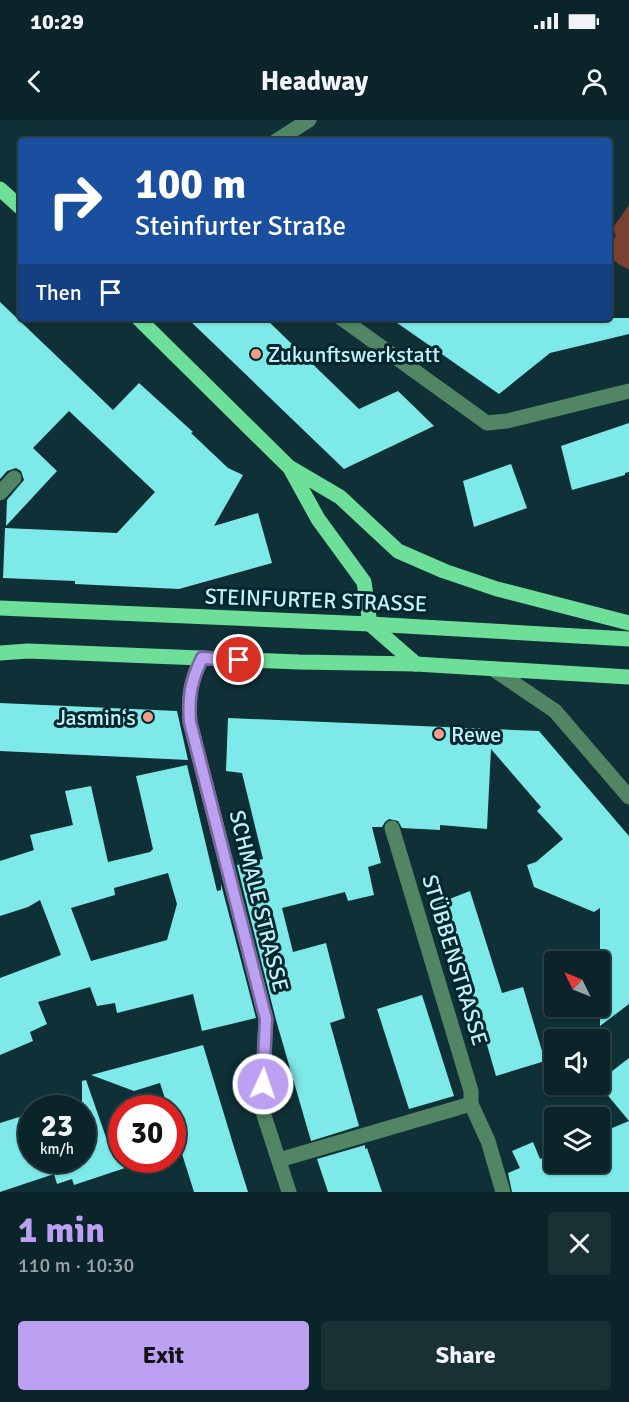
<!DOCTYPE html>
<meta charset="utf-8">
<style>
body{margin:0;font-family:Signika,sans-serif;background:#193035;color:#f1f3f6;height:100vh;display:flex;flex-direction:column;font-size:22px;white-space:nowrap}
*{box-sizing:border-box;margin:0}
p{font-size:20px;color:#9aa4a8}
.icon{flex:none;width:33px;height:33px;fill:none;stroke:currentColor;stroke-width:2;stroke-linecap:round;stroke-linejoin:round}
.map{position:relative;height:1072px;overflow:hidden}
.drawer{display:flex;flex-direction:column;background:#0b2429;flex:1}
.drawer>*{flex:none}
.top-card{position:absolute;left:18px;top:18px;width:594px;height:183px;border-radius:6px;box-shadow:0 2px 4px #0004,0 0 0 2px #2b4146;background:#1a4fa0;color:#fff;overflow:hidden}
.needle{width:39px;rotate:313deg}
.fabs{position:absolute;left:544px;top:831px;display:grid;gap:12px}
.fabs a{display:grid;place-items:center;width:66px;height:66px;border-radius:6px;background:#0b2429;box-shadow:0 2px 4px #0004,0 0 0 2px #2b4146;font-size:30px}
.speed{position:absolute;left:18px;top:975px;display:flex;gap:12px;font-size:30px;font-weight:700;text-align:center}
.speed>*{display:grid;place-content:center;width:78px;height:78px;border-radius:50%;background:#0b2429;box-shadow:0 2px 4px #0004,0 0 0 2px #2b4146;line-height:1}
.speed small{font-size:15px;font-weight:400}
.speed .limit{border:9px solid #d22;background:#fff;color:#111}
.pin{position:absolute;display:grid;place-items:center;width:51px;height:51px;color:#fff;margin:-26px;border:3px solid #fff;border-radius:50%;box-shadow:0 2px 6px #0007}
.me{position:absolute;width:66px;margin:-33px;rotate:3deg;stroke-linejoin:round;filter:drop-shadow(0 0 4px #0008)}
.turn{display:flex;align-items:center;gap:21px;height:126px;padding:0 18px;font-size:27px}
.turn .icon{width:78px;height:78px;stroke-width:2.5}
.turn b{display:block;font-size:42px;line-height:51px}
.then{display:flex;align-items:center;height:57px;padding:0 18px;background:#0003;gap:12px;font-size:22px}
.round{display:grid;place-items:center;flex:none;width:63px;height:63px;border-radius:6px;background:#193035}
.head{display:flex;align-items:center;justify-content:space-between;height:102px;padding:0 18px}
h1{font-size:36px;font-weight:700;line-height:45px;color:#bca0f2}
.action{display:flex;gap:12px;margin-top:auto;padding:12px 18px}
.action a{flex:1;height:69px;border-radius:6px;background:#bca0f2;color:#111;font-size:24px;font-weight:700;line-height:69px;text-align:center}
.action a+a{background:#193035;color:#f1f3f6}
.status{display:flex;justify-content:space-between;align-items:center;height:42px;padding:0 30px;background:#0b2429;direction:ltr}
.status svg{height:16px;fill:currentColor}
header{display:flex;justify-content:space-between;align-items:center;height:78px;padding:0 18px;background:#0b2429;font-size:27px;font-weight:700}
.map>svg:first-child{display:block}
.green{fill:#7a4032}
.building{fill:#7de9e8;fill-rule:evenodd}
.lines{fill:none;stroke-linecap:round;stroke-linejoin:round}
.minor{stroke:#518563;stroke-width:15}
.major{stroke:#6edf99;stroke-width:15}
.route-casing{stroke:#7a689d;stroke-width:15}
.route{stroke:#bca0f2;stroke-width:10}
.poi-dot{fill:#f49e89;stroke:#04262d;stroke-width:2}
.labels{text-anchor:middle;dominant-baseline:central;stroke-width:6;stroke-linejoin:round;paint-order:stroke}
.poi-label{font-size:22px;fill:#c1f0fb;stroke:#04262d;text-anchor:start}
.street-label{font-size:22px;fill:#c1f0fb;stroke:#04262d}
</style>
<div class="status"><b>10:29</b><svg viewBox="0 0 49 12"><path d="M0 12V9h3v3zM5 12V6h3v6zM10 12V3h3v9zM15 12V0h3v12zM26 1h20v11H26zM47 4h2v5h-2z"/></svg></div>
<header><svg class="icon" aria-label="back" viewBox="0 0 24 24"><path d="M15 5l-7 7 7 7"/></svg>Headway<svg class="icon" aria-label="person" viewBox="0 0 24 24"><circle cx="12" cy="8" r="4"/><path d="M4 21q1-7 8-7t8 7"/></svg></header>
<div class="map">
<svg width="629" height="1072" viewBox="0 0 629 1072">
<rect width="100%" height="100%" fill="#0f3037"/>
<path class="green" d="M629 85V149C620 146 612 141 609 132L616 115 612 109Z"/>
<g class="building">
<path d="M0 182 113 290 139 263 193 312 191 313 228 348 243 355 214 406 258 393 272 443 179 469 75 464V461L3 458 5 408 117 413 155 372 69 291 33 328 57 351 6 406 7 380 24 360 21 351 16 348 7 351 0 359Z"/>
<path d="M187 198H265L359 289 398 271 434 306 344 349Z"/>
<path d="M390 198H629V214L550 233 499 274Z"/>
<path d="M629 303V352L625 353V355L572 370 561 326Z"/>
<path d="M511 344 527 388 474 407 463 361Z"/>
<path d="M0 583 177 591 188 640 0 631Z"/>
<path d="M228 598 539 611 629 716V884L600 906V788L594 792 534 767 527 745 536 742 563 719 537 691 541 687 491 629 487 709 440 705V710L402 708 398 701 389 699 385 702 382 707H372L381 743 368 747 374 775 348 781 345 772 282 788 293 832 326 823 345 898 330 903 359 1006 311 1021 276 900 237 745 263 739 242 653 226 651Z"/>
<path d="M187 645 217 771 221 770V764L256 898 202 911 193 874 117 893 115 883 97 886 90 867 38 882 47 904 30 912 33 921 0 935V858L61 835 40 780 28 787 0 796V741L34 730 30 715 73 705 65 671 91 666 108 742 150 732 153 729 136 656ZM168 753 177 784 167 820 91 841 71 788 115 775 114 768Z"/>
<path d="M470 771 502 873 523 867 545 941 496 956 462 838 450 841 434 785Z"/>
<path d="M422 875 454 976 409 989 377 889Z"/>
<path d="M203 925 237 1037 248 1072H194L172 1002V988H168L160 963 134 971 91 955Z"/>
<path d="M629 938V1072H512L508 1053 520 1048 512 1031 533 1022 540 1039 555 1032V1042H600V1013L629 1001 605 972 607 955Z"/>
<path d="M86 960 109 1026 122 1022V1040H136L137 1044 74 1065 72 1059 57 1064 54 1054 0 1072V1003L32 993V1040H82V961Z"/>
<path d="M365 1025V1029L367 1028 382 1072H328L317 1039Z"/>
</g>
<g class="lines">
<g class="minor">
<path d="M276 21 309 0"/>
<path d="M341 198 487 303 507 301 629 271"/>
<path d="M0 373 14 358"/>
<path d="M202 538C190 561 188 577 190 602L266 899 261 986 289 1072"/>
<path d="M493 549 555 591 629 677"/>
<path d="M471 984 488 1021 503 1072"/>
<path d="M279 1040 471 984V971L392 708"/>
</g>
<g class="major">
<path d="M0 69 21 88"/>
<path d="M138 198 289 347 340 377 398 431 444 451 497 469 629 503"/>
<path d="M291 350 318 399 364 462 370 504 416 544"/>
<path d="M0 488 370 504 629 519"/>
<path d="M0 533 28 531 299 542 416 544 629 557"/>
</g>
</g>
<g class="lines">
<g class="route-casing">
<path id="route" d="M239 540 202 538C191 561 188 577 190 602L266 899 263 964"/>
</g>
<use href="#route" class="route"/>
</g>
<g class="poi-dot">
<circle cx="256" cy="234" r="6"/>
<circle cx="148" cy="597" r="6"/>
<circle cx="439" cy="614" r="6"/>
</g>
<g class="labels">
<g class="poi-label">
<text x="268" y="234">Zukunftswerkstatt</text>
<text x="136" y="597" text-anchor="end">Jasmin‘s</text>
<text x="451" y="614">Rewe</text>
</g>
<g class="street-label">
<text transform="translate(316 480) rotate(2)">STEINFURTER STRASSE</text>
<text transform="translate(259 781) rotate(76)">SCHMALE STRASSE</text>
<text transform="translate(455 840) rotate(73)">STÜBBENSTRASSE</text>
</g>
</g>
</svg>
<div class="fabs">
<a><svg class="needle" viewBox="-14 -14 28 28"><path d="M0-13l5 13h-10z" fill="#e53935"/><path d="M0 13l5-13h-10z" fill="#9aa4a8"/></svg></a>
<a><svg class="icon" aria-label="sound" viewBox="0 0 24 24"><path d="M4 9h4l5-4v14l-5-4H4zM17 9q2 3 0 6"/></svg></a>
<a><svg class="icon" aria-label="layers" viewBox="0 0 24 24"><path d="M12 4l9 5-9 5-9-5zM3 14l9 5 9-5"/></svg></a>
</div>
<div class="speed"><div>23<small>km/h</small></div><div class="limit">30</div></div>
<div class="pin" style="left:239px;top:540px;background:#d93025"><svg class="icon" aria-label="arrive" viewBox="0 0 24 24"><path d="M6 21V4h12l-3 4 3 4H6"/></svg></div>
<svg class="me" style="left:263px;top:964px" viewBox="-20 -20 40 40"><circle r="17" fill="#bca0f2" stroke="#fff" stroke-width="3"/><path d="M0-11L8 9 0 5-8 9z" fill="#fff"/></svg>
<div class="top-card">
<div class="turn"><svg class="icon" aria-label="right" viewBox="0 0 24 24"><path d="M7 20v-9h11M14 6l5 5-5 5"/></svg><div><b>100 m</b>Steinfurter Straße</div></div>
<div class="then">Then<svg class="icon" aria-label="arrive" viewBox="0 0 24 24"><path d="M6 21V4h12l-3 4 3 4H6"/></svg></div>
</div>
</div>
<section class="drawer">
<div class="head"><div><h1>1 min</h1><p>110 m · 10:30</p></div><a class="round"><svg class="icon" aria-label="close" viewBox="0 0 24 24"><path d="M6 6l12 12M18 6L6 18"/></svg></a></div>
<div class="action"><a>Exit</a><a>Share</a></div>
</section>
